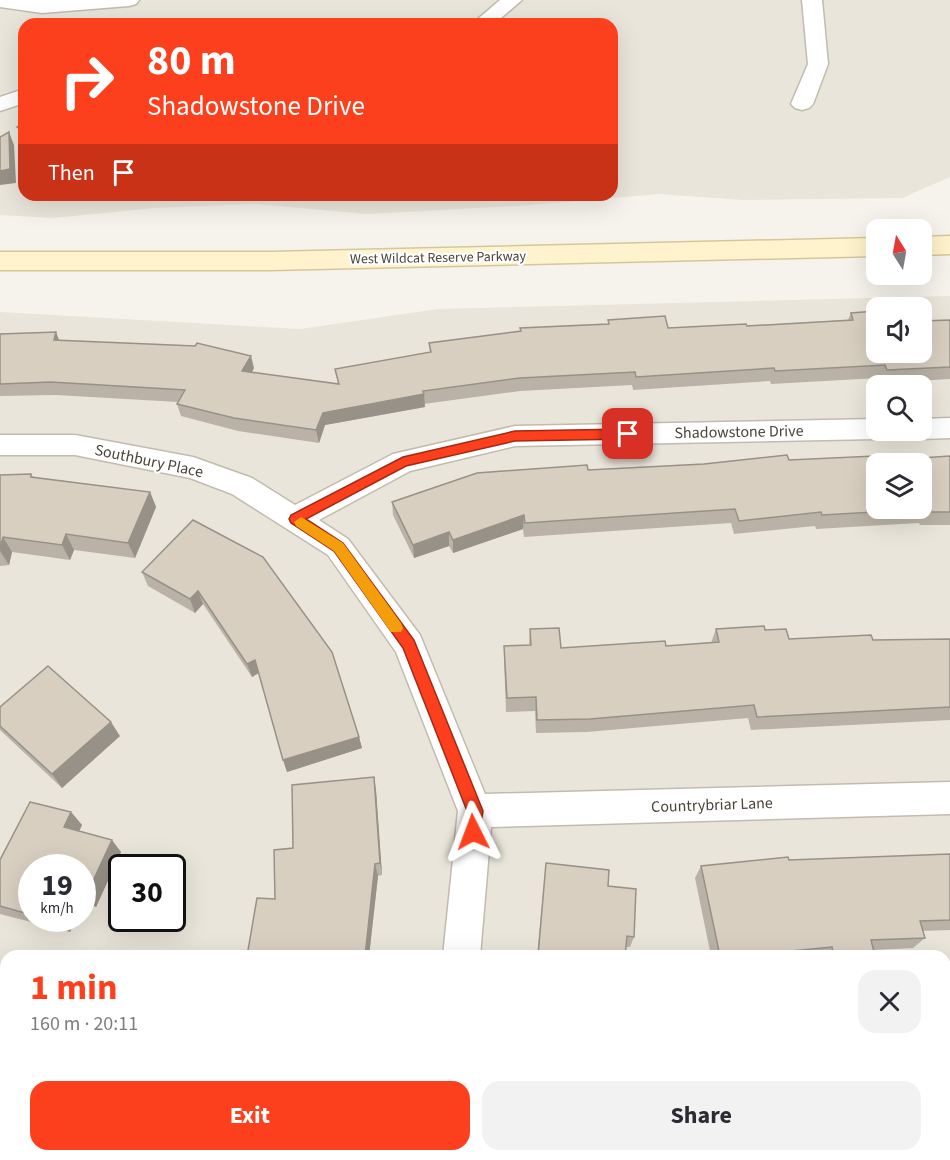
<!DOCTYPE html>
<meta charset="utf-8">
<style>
body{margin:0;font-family:"Source Sans 3",sans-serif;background:#f2f2f3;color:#2b2b33;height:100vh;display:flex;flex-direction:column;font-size:22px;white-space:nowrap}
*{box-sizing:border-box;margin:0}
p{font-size:20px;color:#7c7c81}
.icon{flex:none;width:33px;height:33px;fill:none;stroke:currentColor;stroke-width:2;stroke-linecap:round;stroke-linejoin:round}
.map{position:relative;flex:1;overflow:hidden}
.panel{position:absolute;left:0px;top:950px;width:951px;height:212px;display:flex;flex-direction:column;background:#fff;border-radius:18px 18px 0 0;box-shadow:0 6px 24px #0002}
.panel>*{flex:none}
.hud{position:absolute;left:18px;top:18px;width:600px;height:183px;border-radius:18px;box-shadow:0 6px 24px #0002;background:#fc3f1d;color:#fff;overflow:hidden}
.needle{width:39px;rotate:349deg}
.fabs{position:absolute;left:866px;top:219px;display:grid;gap:12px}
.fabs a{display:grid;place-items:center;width:66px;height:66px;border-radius:12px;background:#fff;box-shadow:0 6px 24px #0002;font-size:30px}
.speed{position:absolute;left:18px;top:854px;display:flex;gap:12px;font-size:30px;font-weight:700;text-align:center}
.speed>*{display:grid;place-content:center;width:78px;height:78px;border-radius:50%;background:#fff;box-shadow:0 6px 24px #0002;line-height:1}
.speed small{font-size:15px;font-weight:400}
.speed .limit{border:3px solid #111;border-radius:9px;background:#fff;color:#111}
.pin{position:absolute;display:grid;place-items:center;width:51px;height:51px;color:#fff;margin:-26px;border-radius:12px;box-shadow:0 3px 9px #0006}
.me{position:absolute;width:66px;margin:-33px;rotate:357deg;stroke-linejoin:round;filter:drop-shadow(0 0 4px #0008)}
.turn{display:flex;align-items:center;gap:21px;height:126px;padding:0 30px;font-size:27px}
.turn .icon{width:78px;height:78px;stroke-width:2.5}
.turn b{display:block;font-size:42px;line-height:51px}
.then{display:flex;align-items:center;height:57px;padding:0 30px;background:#0003;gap:12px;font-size:22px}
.round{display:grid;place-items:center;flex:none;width:63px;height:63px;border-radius:18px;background:#f2f2f3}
.headline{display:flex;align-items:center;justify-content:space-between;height:102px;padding:0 30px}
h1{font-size:36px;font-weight:700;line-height:45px;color:#fc3f1d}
.primary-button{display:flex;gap:12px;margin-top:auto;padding:12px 30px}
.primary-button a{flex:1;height:69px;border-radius:18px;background:#fc3f1d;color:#fff;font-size:24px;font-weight:700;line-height:69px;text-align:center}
.primary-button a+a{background:#f2f2f3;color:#2b2b33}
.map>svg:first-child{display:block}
.residential{fill:#eae5da;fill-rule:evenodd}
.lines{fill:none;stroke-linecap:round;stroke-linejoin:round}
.minor-casing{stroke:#c2bbae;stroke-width:3}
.secondary-casing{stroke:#d6c79b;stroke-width:3}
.minor{fill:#fff;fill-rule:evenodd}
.secondary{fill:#fff3cd;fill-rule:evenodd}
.wall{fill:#bab2a6}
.shaded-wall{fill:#979187}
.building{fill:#d8cfc1;stroke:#979187;stroke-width:1.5;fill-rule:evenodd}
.route{fill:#fc3f1d;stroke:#a42913;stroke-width:1.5}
.slow{fill:#f59e0b}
.labels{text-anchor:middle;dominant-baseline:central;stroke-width:4.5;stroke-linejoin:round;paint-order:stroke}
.far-street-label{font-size:14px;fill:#4b4439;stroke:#fff}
.street-label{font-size:16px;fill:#4b4439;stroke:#fff}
</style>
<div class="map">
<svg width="950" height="1160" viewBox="0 0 950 1160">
<rect width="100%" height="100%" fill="#f6f3ec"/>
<g class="residential">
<path d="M0 0H950V177L902 198 743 200 659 194 517 206 367 214 255 204 155 208 53 218 0 215ZM24 24H612V195H24Z"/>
<path d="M950 296V1024L945 1025V956H6V1155H708V1160H0V312L300 329 438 309ZM876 308H921V352H876ZM876 386H921V430H876ZM876 464H921V508H876ZM32 867H82V918H32ZM122 867H172V918H122Z"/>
</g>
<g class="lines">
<g class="minor-casing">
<g id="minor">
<path d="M0 0H139L136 4 129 6 42 13 0 7Z"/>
<path d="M500 0H522L494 24H472Z"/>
<path d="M802 0H822L828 64 813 104 809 108 802 110 795 108 791 104 808 64Z"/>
<path d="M24 89V103L0 111V97Z"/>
<path d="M950 418V438L921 439 911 436 908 430H921V419Z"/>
<path d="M876 419V430H889L886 436 876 439 515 446 410 471 319 520 348 539 420 635 485 794 950 782V814L491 827 480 956H443L458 811 396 652 328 555 232 494 190 478 75 455H0V435H75L193 457 252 478 295 505 393 454 515 426Z"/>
<path d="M374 1155H415L413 1160H372Z"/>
</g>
</g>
<g class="secondary-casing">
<g id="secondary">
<path d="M950 236V254L921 255V237Z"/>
<path d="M876 238V256L271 270H0V252H271Z"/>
</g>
</g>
<use href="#minor" class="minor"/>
<use href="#secondary" class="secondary"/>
</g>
<g class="wall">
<path d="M24 123V141L22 140 17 127Z"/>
<path d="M851 313 876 352 950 320V379L881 383 879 378 771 384 770 381 633 390 632 385 520 391 424 404 425 407 325 425 319 443 238 431 181 416 177 404 178 402 56 395 0 396V334L59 340 254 368 252 372 338 384 335 369 430 352 429 343 608 324V320L668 328 747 326 848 320Z"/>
<path d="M950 456V525H920L919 523 816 529 815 526 734 534 731 523 524 537 523 529 453 553 449 546 414 558 393 515 392 502 588 470 789 460 877 461Z"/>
<path d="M31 474 33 477 150 492 156 507 135 558 74 550 70 560 12 552 9 565 0 566V475Z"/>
<path d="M193 520 359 737 362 748 287 772 259 673 252 677 203 604 195 613 148 586 142 572Z"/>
<path d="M530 629 561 648 666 646 711 643 716 629 765 630 789 639 873 640 950 639V720L751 730 748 718 587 732 536 733 535 711 506 712 504 660V646L529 645Z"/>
<path d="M0 707 120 736 62 788 0 730Z"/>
<path d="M376 790 382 875 378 876 369 956H247L275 899 293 848Z"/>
<path d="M71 812 82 825 79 831 121 852 96 907 83 903 82 904V867H32V918H76L70 932 0 914V860Z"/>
<path d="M950 854V930L923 931 925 938 913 948 873 950 875 956H711L695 878 701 866 789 860Z"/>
<path d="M546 863 608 886 634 937 630 947H626L625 956H537Z"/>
<path d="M565 1155H585L582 1160Z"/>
</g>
<g class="shaded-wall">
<path d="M9 132 14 145 16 183 0 185V171Z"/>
<path d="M56 332 61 345 54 340Z"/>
<path d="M251 356 254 368 245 383 242 371Z"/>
<path d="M424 394 425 407 325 425 319 443 316 430 323 413Z"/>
<path d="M150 492 156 507 135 558 128 543Z"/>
<path d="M524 515 523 529 453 553V540Z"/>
<path d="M449 532V546L414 558 413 545Z"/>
<path d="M66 534 74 550 70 560 62 545Z"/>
<path d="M3 537 12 552 9 565 0 551Z"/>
<path d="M198 591 203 604 195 613 190 599Z"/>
<path d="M255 660 260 672 252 677 247 664Z"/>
<path d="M111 722 120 736 62 788 52 774Z"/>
<path d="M359 737 362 748 287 772 283 760Z"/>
<path d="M374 777 376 790 382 875 380 863Z"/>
<path d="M71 812 82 825 75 840 64 827Z"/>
<path d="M112 840 121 852 96 907 86 896Z"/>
<path d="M375 864 378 876 369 956H365Z"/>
<path d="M60 918H76L70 932 58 922Z"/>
<path d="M122 1155H136L133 1160H119Z"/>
</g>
<g class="building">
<path d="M24 123V131L17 127Z"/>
<path d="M9 132 10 169 0 171V137Z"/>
<path d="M876 311V352H921V321L950 320V367L887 370 885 365 775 371 774 368 636 377 635 372 520 378 423 391 424 394 323 413 316 430 234 418 177 404 185 390 51 382 0 384V334L56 332 54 340 195 346 197 343 251 356 242 371 339 384 335 369 431 352 429 343 521 331 520 328 609 324 608 320 665 316 668 328 746 324 747 326 853 320 851 313Z"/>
<path d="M787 455 789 460 875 456 877 461 950 456V512H928L927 509 822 515 821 512 739 521 735 509 525 523 524 515 453 540 449 532 413 545 392 502 477 473 587 465 588 470 704 464ZM876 464H921V508H876Z"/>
<path d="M31 474V477L150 492 128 543 66 534 62 545 3 537 0 549V475Z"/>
<path d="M193 520 263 557 332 652 359 737 283 760 255 660 247 664 198 591 190 599 142 572Z"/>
<path d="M764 626 765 630 786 629 789 639 871 635 873 640 950 639V707L757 717 754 705 590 719 537 720 536 697 507 698 504 646 531 645 530 629 559 628 561 648 665 641 666 646 719 642 716 629Z"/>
<path d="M48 666 111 722 52 774 0 726V707Z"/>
<path d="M374 777 380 863 375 864 365 956H247L257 898 275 899 274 850 293 848 292 785Z"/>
<path d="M30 802 71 812 64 827 112 840 86 896 82 895V867H32V915L0 906V860Z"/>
<path d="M950 854V920L920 921 925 938 871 940 875 956H834L832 947 737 956H720L701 866 788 857 789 860Z"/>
<path d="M546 863 609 870 608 886 636 889 634 937 627 936 625 956H538Z"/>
<path d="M45 918H60L58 922Z"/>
<path d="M6 1155H122L119 1160H2Z"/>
</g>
<path class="route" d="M628 429 634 434 628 439 515 441 406 466 306 519 343 543 414 640 483 811 479 837 473 839 467 837 465 832 467 811 403 648 334 551 291 523 289 519 291 515 403 457 515 431Z"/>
<path class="slow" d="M301 517 343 543 401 623 403 628 401 632H391L334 551 296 526 294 522Z"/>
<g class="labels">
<g class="far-street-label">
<text transform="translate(438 258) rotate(-1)">West Wildcat Reserve Parkway</text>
</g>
<g class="street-label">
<text transform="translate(739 432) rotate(-1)">Shadowstone Drive</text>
<text transform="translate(149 461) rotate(12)">Southbury Place</text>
<text transform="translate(712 805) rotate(-2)">Countrybriar Lane</text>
</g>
</g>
</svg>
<div class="fabs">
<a><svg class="needle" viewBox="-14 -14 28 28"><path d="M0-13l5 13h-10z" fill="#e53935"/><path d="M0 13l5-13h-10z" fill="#7c7c81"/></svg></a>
<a><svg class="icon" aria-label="sound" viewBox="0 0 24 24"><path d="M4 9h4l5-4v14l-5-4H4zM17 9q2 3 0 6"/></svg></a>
<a><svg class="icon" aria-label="search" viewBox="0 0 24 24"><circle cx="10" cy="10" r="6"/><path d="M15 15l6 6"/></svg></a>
<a><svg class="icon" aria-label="layers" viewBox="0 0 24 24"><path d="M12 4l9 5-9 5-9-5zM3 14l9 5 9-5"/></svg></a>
</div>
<div class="speed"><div>19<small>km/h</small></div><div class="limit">30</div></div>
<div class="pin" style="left:628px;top:434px;background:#d93025"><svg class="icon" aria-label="arrive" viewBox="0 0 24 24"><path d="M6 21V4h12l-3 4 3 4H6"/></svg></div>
<svg class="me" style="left:473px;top:832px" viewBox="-20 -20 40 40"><path d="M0-17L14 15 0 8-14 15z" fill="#fc3f1d" stroke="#fff" stroke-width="4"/></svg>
<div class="hud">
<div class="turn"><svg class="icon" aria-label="right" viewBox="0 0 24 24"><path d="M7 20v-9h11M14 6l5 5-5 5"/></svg><div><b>80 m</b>Shadowstone Drive</div></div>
<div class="then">Then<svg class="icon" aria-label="arrive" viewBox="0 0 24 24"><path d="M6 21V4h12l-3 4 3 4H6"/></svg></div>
</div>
<section class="panel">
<div class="headline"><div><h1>1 min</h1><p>160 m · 20:11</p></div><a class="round"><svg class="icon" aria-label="close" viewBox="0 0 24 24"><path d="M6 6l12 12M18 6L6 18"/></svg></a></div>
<div class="primary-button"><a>Exit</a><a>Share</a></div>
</section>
</div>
